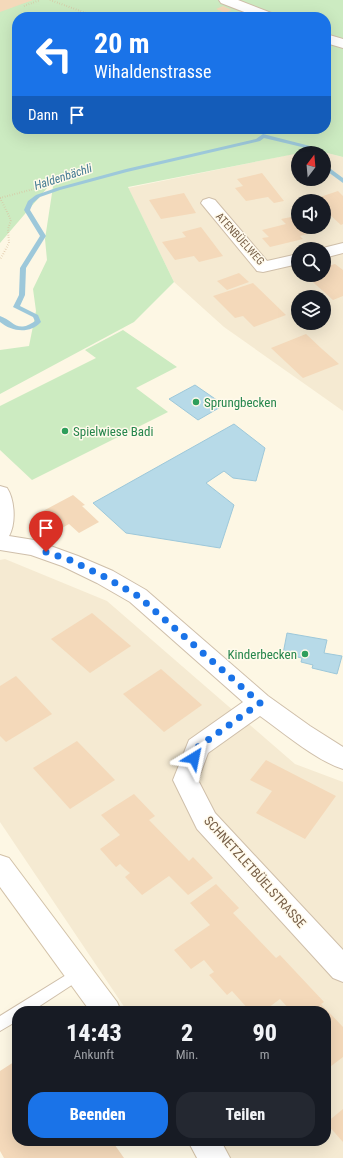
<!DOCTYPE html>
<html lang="de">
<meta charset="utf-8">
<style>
body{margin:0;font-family:"Roboto Condensed",sans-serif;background:#242831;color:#f1f3f6;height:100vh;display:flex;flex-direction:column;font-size:15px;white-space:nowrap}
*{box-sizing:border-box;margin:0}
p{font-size:13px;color:#9ea1a6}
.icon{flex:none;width:22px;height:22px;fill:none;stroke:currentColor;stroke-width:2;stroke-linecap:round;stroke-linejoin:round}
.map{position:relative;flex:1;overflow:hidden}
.details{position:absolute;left:12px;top:1006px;width:319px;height:140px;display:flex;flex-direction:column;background:#171b24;border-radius:16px;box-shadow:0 4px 16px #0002}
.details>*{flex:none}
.banner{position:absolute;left:12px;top:12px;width:319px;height:122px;border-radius:16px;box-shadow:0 4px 16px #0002;background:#1a73e8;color:#fff;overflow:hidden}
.needle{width:26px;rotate:16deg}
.buttons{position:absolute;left:291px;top:146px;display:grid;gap:8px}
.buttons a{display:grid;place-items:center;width:40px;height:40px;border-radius:50%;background:#171b24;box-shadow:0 4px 16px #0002;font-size:20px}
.pin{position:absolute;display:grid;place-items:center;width:34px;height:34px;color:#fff;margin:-41px -17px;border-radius:50% 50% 50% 0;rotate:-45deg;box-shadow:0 0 4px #0007}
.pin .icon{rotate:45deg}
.me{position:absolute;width:44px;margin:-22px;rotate:35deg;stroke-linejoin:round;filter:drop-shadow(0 0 3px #0008)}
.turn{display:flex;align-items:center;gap:14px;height:84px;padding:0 16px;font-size:18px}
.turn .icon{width:52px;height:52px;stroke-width:2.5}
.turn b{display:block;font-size:28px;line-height:34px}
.then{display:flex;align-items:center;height:38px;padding:0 16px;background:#0003;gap:8px;font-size:15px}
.eta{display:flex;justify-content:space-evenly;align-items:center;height:68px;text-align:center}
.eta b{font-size:24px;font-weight:800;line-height:28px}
.action{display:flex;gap:8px;margin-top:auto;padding:8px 16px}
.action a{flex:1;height:46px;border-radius:16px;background:#1a73e8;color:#fff;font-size:16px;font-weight:800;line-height:46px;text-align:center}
.action a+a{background:#242831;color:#f1f3f6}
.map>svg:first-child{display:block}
.residential{fill:#f5ead2;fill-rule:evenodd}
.green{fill:#ccebc1;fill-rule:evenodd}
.water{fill:#b7dae8;stroke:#9dc8da}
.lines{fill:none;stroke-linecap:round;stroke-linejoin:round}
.stream{fill:#9dc8da;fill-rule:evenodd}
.building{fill:#f4d9ba}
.lane-casing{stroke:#cfbfaa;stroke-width:2}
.street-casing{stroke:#cfbfaa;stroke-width:2}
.secondary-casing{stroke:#d2c1a7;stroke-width:2}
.path{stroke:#d9bd9d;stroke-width:2;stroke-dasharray:0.5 2;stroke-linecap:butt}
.lane{fill:#fff;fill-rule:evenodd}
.street{fill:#fff;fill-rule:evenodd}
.secondary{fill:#fff;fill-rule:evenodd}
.route{stroke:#1a73e8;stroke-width:7;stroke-dasharray:0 12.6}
.leisure-dot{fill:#2e9e5b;stroke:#fffaeb;stroke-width:1.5}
.labels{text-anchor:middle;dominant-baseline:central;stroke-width:3;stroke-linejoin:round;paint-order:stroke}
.far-street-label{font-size:11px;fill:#775f48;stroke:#fffaeb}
.far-water-label{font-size:12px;font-style:italic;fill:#437a93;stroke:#fffaeb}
.leisure-label{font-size:13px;fill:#27864d;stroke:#fffaeb;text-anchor:start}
.street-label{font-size:13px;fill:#775f48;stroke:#fffaeb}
</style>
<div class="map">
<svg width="343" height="1158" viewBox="0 0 343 1158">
<rect width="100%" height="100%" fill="#fdf7e4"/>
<g class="residential">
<path d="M315 150 343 157V411L224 327 174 282 128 188 298 153V179H324V153H300ZM298 201H324V227H298ZM298 249H324V275H298ZM298 297H324V323H298Z"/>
<path d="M5 559 107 601 295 764 343 782V1158H227L215 1141H326V1011H127L0 822V560Z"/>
</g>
<g class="green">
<path d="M0 0H343V157L315 150 128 187 174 282 134 322 0 394V350L29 346 36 311 33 289 47 260 45 239 54 180 0 243ZM17 17H326V129H17Z"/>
<path d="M123 330 177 367 136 388 168 412 32 480 0 450V406L96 358 85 350Z"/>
</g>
<g class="water">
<path d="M195 385 224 405 198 420 169 399Z"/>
<path d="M234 424 265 448 256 481 233 478 224 471 206 483 234 505 220 548 126 533 93 503Z"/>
<path d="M287 633 327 640 324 653 342 656 337 674 312 668 313 665 301 662 302 658 283 654Z"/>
</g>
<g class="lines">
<g class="stream">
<path d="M263 134 310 146 316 153H310L306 148 264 138 260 141 127 172 60 190 40 197 33 203 30 210 46 236 26 268 25 295 20 306 38 315 41 322C30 334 12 332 0 322V316C14 321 17 334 35 321L33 317 13 307 19 295 20 268 40 236 24 210 28 201 36 195 56 188 126 169 256 139Z"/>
<path d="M324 164 343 178V183L324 169Z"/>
</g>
</g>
<g class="building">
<path d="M0 0H33L0 12Z"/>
<path d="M223 6 232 10 225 13 216 9Z"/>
<path d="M262 173 284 201 274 203 268 197 246 201 235 188 243 186 237 179Z"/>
<path d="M338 191 343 196V224L341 225 329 214 330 209 324 204V201L317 198Z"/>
<path d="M184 193 196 213 161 219 149 200Z"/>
<path d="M291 217 298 224V227H301L307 234 300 236 303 239 270 247 262 238 269 237 262 230 286 224 281 219Z"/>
<path d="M201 227 223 256 199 262 194 256 175 260 162 242 186 237 182 232Z"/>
<path d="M335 264 343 270V296L333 300 305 275H324V267Z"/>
<path d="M239 273 249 282 227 290 217 281Z"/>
<path d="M253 283 286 315 254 327 243 316 235 318 213 296Z"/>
<path d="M306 334 322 349 339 364 303 378 271 348Z"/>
<path d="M73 495 85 505 82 506 99 522 79 533 69 524 62 528 43 511Z"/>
<path d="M92 613 131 646 90 673 51 639Z"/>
<path d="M161 669 202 705 164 732 123 694Z"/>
<path d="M16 676 52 714 6 742 0 736V686Z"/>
<path d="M77 741 115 780 70 809 33 768Z"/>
<path d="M266 760 336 796 305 839 256 813 272 791 250 780Z"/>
<path d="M134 794 155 816 149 820 189 861 193 857 213 878 188 895 169 876 142 895 125 877 130 873 125 869 120 864 116 867 100 849 120 835 101 815Z"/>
<path d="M216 884 239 908 233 913 276 958 280 955 324 1002 321 1004 343 1027V1057L326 1070V1011H291L280 999 264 1011H250L232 991 227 995 209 975 214 972 204 960 191 969 174 950 210 925 190 903Z"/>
<path d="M17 1060V1141H112L124 1158H4L0 1151V1071Z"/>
<path d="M343 1109V1142L326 1123Z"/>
</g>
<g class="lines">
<g class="lane-casing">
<path id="lane" d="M79 967 84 969 86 973 84 977 32 1011H17V1021L0 1031V1016Z"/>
</g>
<g class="street-casing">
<g id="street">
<path d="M219 0H238L274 14 276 17H257L221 3Z"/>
<path d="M326 34 343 39V48L326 43Z"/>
<path d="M209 198 215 200 267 261 298 254V264L263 272 257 271 201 203 203 200Z"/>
<path d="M343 243V253L324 258V249H319Z"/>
<path d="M0 486 7 488C15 500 16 524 9 536L34 540 78 556 113 571 146 590 268 696 310 726 343 747V769C315 760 284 733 260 716L208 753 198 780 215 813 343 950V982L333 978 197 829 173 780 189 740 243 702 130 602 97 583 62 566 31 555 0 550Z"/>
</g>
</g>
<g class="secondary-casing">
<g id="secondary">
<path d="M0 855 9 858 117 1002 121 1011H90L0 887Z"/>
<path d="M188 1141H221L230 1158H197Z"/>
</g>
</g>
<g class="path">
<path d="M50 0 97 17"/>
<path d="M24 6 40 0"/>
<path d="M0 198 11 220 8 229 9 243 0 260"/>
<path d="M0 198 56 183"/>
</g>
<use href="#lane" class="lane"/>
<use href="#street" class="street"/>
<use href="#secondary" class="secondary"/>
</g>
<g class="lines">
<path class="route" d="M46 552 70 560 105 577 138 596 260 703 198 747 194 758"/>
</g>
<g class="leisure-dot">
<circle cx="196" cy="402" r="4"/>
<circle cx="65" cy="431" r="4"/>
<circle cx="305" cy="654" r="4"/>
</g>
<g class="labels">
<g class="far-street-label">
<text transform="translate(240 239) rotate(48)">ATENBÜELWEG</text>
</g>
<g class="far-water-label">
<text transform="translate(63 177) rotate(-18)">Haldenbächli</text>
</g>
<g class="leisure-label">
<text x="204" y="402">Sprungbecken</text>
<text x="73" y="431">Spielwiese Badi</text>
<text x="297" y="654" text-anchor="end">Kinderbecken</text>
</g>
<g class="street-label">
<text transform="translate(255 872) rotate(48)">SCHNETZLETBÜELSTRASSE</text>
</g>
</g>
</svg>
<div class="buttons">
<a><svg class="needle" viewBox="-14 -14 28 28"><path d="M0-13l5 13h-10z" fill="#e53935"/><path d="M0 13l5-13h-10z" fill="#9ea1a6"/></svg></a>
<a><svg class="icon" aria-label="sound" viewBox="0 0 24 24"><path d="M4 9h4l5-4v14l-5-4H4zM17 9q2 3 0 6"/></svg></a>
<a><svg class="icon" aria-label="search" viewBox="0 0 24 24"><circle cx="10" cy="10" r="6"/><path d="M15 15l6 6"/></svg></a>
<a><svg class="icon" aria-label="layers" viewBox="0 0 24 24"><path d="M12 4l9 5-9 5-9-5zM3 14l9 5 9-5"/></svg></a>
</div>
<div class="pin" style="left:46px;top:552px;background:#d93025"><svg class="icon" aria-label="arrive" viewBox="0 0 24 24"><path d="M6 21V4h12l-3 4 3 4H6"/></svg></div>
<svg class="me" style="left:194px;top:758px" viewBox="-20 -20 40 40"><path d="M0-17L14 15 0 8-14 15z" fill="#1a73e8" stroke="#fff" stroke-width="4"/></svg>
<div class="banner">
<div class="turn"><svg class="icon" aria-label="left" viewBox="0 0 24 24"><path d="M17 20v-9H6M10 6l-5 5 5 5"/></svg><div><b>20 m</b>Wihaldenstrasse</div></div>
<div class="then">Dann<svg class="icon" aria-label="arrive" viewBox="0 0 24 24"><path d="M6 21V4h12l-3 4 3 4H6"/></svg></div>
</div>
<section class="details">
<div class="eta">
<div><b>14:43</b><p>Ankunft</p></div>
<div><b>2</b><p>Min.</p></div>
<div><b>90</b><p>m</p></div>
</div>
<div class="action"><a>Beenden</a><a>Teilen</a></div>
</section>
</div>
